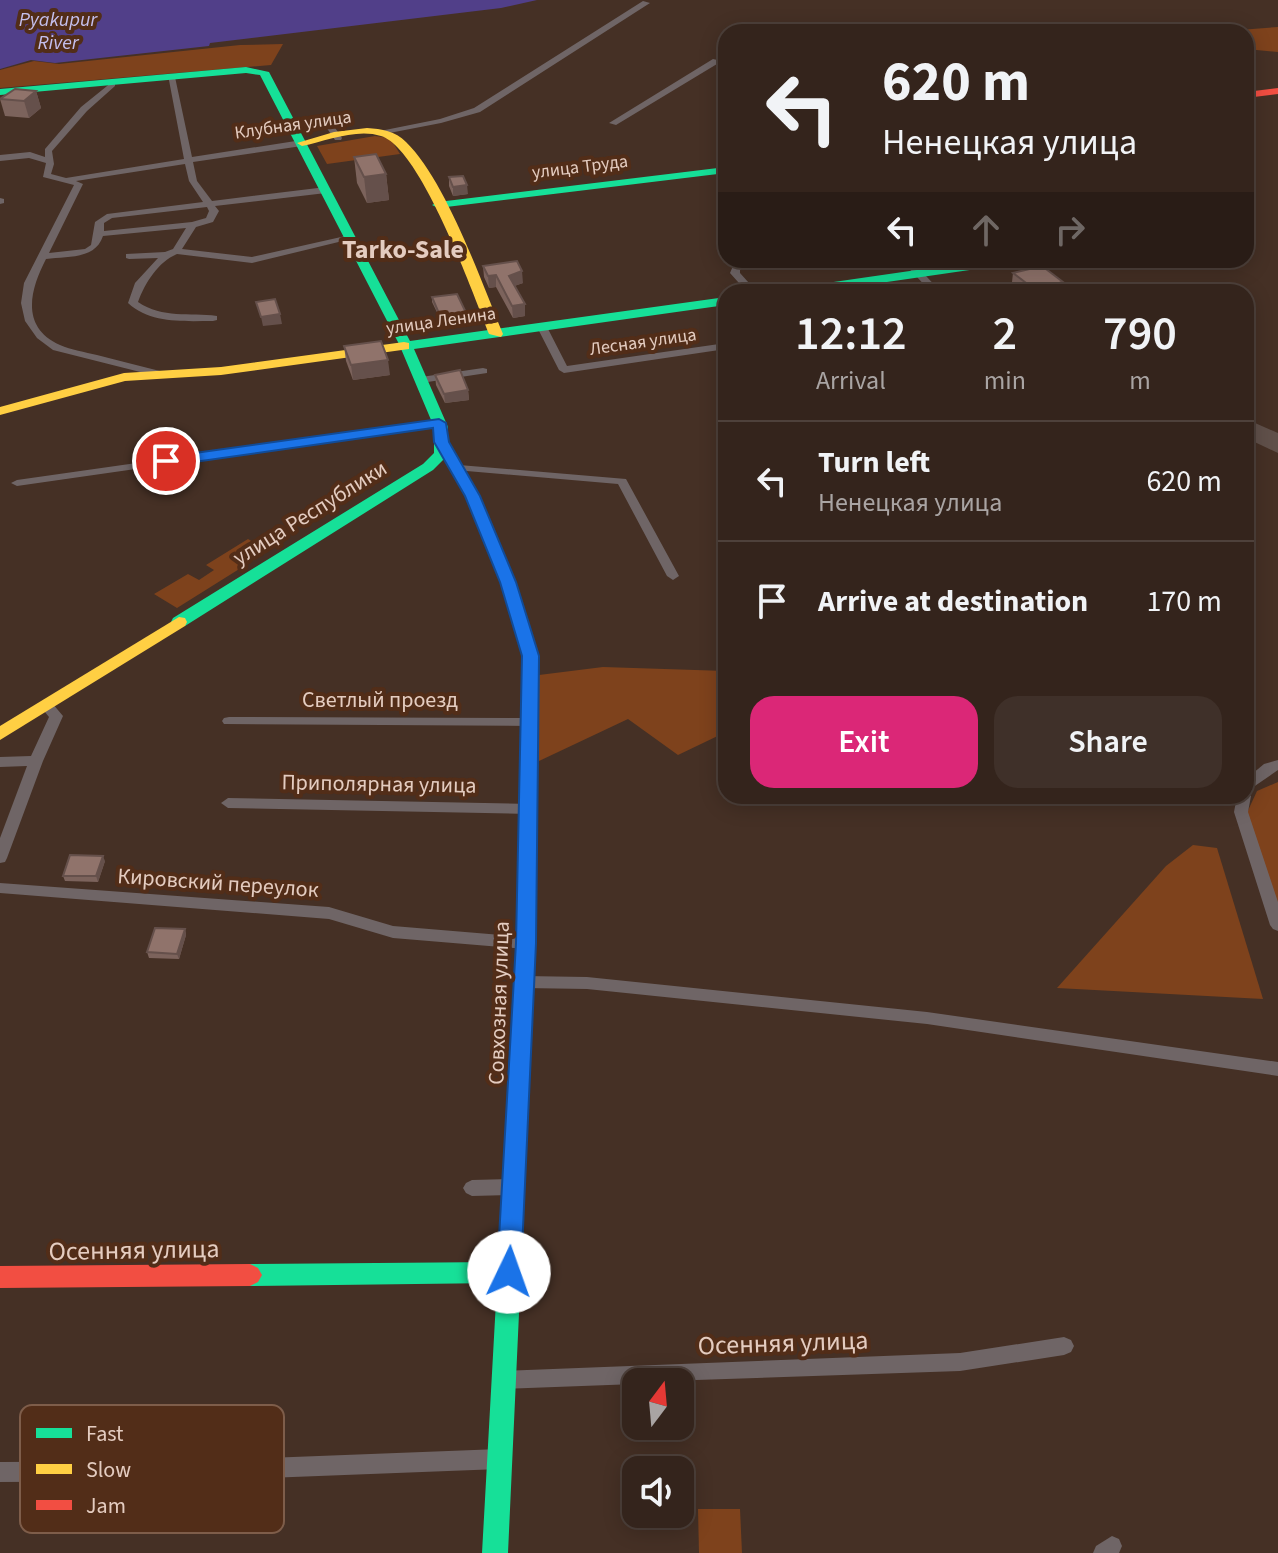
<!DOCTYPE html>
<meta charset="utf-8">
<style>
body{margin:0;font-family:"Source Sans 3",sans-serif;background:#3f3029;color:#f1f3f6;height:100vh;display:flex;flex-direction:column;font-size:30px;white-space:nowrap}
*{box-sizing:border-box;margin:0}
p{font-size:26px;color:#a9a4a3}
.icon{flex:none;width:44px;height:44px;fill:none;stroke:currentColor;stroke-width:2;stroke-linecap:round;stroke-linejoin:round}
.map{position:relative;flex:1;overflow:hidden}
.drawer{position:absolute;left:718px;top:284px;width:536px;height:520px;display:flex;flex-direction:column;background:#34241c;border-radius:24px;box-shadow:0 4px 20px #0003,0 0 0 2px #4e413b}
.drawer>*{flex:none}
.guide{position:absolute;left:718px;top:24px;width:536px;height:244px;border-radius:24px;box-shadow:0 4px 20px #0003,0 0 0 2px #4e413b;background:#34241c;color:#f1f3f6;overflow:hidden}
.needle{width:52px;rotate:16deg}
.controls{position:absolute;left:622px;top:1368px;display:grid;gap:16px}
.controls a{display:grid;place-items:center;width:72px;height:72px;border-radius:16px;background:#34241c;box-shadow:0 4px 20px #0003,0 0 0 2px #4e413b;font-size:40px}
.pin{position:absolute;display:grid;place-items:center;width:68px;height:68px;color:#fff;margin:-34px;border:4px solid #fff;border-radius:50%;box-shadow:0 2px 8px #0007}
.me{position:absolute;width:88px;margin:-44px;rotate:3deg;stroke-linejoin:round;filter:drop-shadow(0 0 6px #0008)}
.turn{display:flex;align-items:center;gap:28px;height:168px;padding:0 32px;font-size:36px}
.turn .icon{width:104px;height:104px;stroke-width:2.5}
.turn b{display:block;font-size:56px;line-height:68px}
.lanes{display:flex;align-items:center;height:76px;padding:0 32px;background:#0003;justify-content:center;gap:40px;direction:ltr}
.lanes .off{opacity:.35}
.eta{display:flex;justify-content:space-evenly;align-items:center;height:136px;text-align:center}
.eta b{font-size:48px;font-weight:600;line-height:56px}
.action{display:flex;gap:16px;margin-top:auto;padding:16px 32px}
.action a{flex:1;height:92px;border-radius:24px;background:#db2777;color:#fff;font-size:32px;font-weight:600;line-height:92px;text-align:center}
.action a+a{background:#3f3029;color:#f1f3f6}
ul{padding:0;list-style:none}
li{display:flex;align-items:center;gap:24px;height:120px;padding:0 32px;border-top:2px solid #4e413b}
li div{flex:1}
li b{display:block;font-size:30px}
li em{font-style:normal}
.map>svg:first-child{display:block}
.green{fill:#7e421c}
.water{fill:#513f89}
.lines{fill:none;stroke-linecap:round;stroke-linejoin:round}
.taxiway{fill:#60504a;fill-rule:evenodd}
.street{fill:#6f6566;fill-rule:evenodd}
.fast{fill:#16e098;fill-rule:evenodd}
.slow{fill:#ffcf43;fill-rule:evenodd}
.jam{fill:#f24e42;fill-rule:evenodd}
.wall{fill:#7c635c}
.shaded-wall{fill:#65504b}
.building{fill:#90736b;stroke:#65504b;stroke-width:2}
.route{fill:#1a73e8;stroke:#114b97;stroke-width:2}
.labels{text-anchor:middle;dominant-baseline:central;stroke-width:8;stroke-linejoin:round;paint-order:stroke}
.far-street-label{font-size:18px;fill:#e4ccc0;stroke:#522d18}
.far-water-label{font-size:20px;font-style:italic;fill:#c4bfed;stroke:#522d18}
.street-label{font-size:22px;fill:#e4ccc0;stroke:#522d18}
.far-district-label{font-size:26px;font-weight:bold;fill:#e4ccc0;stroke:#522d18}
.near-street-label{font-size:26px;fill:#e4ccc0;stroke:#522d18}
.key{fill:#522d18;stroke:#7e5d4a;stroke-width:2}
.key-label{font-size:22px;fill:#e4ccc0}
</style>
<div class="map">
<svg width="1278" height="1553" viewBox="0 0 1278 1553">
<rect width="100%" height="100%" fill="#453025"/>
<g class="green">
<path d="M1278 27V52L1246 49V32H1213Z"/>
<path d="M283 44 271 65 0 88V70L34 61 59 64 240 45Z"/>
<path d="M375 136 390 138 400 154 327 164 317 146Z"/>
<path d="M248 539 268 551 177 608 154 594 188 574 199 580 214 570 206 565Z"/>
<path d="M603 667 726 671V732L678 755 628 719 539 761V675Z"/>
<path d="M1278 782V921L1245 817 1257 791Z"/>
<path d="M1193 845 1217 848 1263 999 1057 988 1166 866Z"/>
<path d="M698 1509H740L742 1553H699Z"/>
</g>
<path class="water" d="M0 0H537L501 8 210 43 209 46 55 63 31 60 0 69Z"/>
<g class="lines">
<path class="taxiway" d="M1246 419 1278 433V453L1246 438Z"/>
<g class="street">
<path d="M643 1 650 3 480 112 441 123 379 135 375 132 440 119 474 108Z"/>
<path d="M713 59 726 62V66L717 64 616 125 609 123Z"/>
<path d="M168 75 175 77 192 157 302 140 306 143 302 146 193 162 197 181 212 201 326 187 330 190 326 193 215 206 219 211 213 222 196 227 182 249 252 257 350 235 355 238 252 263 177 254C158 262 145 283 138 302 163 319 189 312 217 316V320L213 321C184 321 151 324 128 303L135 283 158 258 129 259 126 258V254L165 252 173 249 186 228 103 236C95 260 67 256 46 259 30 290 20 327 60 345 71 350 85 352 97 355 119 361 141 366 164 372L165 374 160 377 53 350 37 338 25 321 21 303 24 283 74 185 43 177 46 163 29 158 0 161V155L30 152 45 157V149L81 107 112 82H115V86L87 111 52 151 54 164 51 174 66 178 184 159ZM185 164 189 181 203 202 107 214 95 222 91 245 85 249 49 253 83 184 76 181ZM207 207 209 211 206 218 192 222 104 231V223L112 218Z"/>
<path d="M326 119H329L342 138 341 140H335L324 124 293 127 289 125Z"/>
<path d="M0 198 4 199V203L0 204Z"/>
<path d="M753 260 756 261V265L740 270V273L757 292H747L730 273 733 266Z"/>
<path d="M901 260H911L941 292H931Z"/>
<path d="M542 324 547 327 567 366 726 343V349L564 373 559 370 537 327Z"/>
<path d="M483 368 487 369V373L421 383 416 380 421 377Z"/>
<path d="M439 420 444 423 443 425 17 486 11 483 17 480Z"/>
<path d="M459 465 626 479 679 576 673 580 667 576 618 484 455 470 453 468Z"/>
<path d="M47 702 52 703 63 716 43 761 7 858 5 862 0 863V838L27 766 0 767V757L31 756 49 717 40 706Z"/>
<path d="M229 717 530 718 537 722 530 726 224 724 222 721 224 718Z"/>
<path d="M1278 760V770L1246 792 1251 796 1248 812 1278 902V931L1273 929 1270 925 1234 812 1237 796H1246V779L1264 764Z"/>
<path d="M228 798 529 804 536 809 529 814 228 808 221 803Z"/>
<path d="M0 883 329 907 393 926 526 937 531 939 534 943 531 947 526 949 393 938 329 919 0 893Z"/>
<path d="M524 976 587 977 927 1012 1278 1062V1076L927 1024 587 989 524 988 518 986 516 982 518 978Z"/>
<path d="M514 1179 520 1182 523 1187 520 1192 514 1195 472 1196 466 1193 463 1188 466 1183 472 1180Z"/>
<path d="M1064 1337 1071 1340 1074 1346 1071 1352 1064 1355 960 1371 636 1382V1384L503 1389 496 1386 493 1380 496 1374 503 1371 960 1353Z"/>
<path d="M500 1449 507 1452 510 1459 507 1466 500 1469 187 1481 0 1482V1462L187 1461Z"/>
<path d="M1112 1536 1119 1539 1122 1546 1119 1553H1093L1096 1546Z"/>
</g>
<g class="fast">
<path d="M246 67 269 72 410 341 726 297V305L414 349 448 427V442L480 496 516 582 539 656 536 943 508 1553H482L497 1283 250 1286 242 1282 238 1275 242 1268 250 1264 498 1262 516 943 523 656 500 582 466 496 444 459 433 470 185 626H173L171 622 173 618 423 464 434 453V427L399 344 260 75 246 73 0 95V89Z"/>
<path d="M726 167V173L438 208 432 205 438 202Z"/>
<path d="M986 260H1017L1011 264 818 292H786L792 288Z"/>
</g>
<g class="slow">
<path d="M367 128C382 129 395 131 406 142 446 181 481 281 503 334L501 337 489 334C473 294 421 148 381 136 357 128 326 141 302 146L297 143 334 132Z"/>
<path d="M404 342 409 343V349L221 375 125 381 0 415V407L124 373 221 367Z"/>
<path d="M179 617 185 618 187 622 185 626 0 740V726Z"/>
</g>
<g class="jam">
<path d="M1278 88V94L1246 98V92Z"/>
<path d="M250 1264 258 1268 262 1275 258 1282 250 1286 0 1288V1266Z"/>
</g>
</g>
<g class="wall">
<path d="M36 91 41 108 29 118 5 116 0 99Z"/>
<path d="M726 140V152L723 151V142Z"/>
<path d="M354 157 386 174 389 200 367 203 357 183Z"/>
<path d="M449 177 468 194 453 196 449 186Z"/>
<path d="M483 266 523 283 514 286 525 316 513 318 496 287 489 288 484 277Z"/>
<path d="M1013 273 1063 282 1061 292H1024L1012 282Z"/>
<path d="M432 297 469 319V324L444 327 432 302Z"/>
<path d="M344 346 390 375 353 380 346 361Z"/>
<path d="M435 375 468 390 469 400 445 403 436 385Z"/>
<path d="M105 861 98 882 65 881 63 876Z"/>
<path d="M185 929 186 935 179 959 149 958 147 952Z"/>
</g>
<g class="shaded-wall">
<path d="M36 91 41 108 29 118 24 101Z"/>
<path d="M386 174 389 200 367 203 364 177Z"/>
<path d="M467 185 468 194 453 196V187Z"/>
<path d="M522 271 523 283 509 288V276Z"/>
<path d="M496 275V287L489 288 488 276Z"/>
<path d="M1063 282 1061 292H1033L1034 289Z"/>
<path d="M525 304V316L513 318 512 306Z"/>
<path d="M280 314 282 324 263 326 261 317Z"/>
<path d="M469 319V324L444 327 443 323Z"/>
<path d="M388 360 390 375 353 380 351 365Z"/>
<path d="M468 390 469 400 445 403 444 394Z"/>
<path d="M103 856 105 861 98 882 96 876Z"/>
<path d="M185 929 186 935 179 959 177 954Z"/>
</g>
<g class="building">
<path d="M15 89 36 91 24 101 0 99Z"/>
<path d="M376 154 386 174 364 177 354 157Z"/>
<path d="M463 176 467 185 453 187 449 177Z"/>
<path d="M517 261 522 271 509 276 525 304 512 306 496 275 488 276 483 266Z"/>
<path d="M1042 266 1063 282 1034 289 1013 273Z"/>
<path d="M457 294 469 319 443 323 432 297Z"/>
<path d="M275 299 280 314 261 317 256 302Z"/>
<path d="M381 341 388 360 351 365 344 346Z"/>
<path d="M460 370 468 390 444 394 435 375Z"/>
<path d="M70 855 103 856 96 876H63Z"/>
<path d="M155 928 185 929 177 954 147 952Z"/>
</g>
<path class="route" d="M439 419 446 423 449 442 480 496 516 582 539 656 536 943 521 1272 517 1280 509 1283 500 1280 497 1272 516 943 522 656 500 582 465 496 434 442 433 428 166 466 158 461 166 457Z"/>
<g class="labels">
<g class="far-street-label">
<text transform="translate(293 125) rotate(-8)">Клубная улица</text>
<text transform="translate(580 167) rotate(-7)">улица Труда</text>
<text transform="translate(441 321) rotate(-8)">улица Ленина</text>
<text transform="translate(643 342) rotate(-8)">Лесная улица</text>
</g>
<g class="far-water-label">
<text x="58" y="20">Pyakupur<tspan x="58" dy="23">River</tspan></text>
</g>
<g class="street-label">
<text transform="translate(310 513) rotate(-32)">улица Республики</text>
<text x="380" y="700">Светлый проезд</text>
<text transform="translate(379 784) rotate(1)">Приполярная улица</text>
<text transform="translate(218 883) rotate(4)">Кировский переулок</text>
<text transform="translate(499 1003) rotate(-88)">Совхозная улица</text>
</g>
<g class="far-district-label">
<text x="403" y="249">Tarko-Sale</text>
</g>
<g class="near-street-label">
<text transform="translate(134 1250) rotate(-1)">Осенняя улица</text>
<text transform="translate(783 1343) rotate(-2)">Осенняя улица</text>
</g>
</g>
<rect x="20" y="1405" width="264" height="128" rx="12" class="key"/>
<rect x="36" y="1428" width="36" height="10" fill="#16e098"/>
<rect x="36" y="1464" width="36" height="10" fill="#ffcf43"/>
<rect x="36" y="1500" width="36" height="10" fill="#f24e42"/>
<g class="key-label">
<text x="86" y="1441">Fast</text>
<text x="86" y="1477">Slow</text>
<text x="86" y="1513">Jam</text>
</g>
</svg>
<div class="controls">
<a><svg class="needle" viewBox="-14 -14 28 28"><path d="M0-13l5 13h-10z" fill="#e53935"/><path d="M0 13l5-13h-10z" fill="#a9a4a3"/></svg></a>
<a><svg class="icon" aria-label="sound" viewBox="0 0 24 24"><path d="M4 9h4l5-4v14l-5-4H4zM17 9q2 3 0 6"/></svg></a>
</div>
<div class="pin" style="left:166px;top:461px;background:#d93025"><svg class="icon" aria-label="arrive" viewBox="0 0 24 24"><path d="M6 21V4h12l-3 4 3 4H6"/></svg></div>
<svg class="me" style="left:509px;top:1272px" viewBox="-20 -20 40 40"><circle r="19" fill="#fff"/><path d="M0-13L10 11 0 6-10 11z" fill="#1a73e8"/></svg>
<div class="guide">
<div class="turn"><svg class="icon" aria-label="left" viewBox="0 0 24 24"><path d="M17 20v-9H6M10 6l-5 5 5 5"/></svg><div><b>620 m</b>Ненецкая улица</div></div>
<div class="lanes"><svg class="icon" aria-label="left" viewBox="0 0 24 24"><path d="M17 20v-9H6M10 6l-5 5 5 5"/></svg><svg class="icon off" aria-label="ahead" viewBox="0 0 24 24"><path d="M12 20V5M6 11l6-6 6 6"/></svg><svg class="icon off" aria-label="right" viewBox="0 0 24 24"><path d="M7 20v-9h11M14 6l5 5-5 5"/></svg></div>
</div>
<section class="drawer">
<div class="eta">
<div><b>12:12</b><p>Arrival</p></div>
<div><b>2</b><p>min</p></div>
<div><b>790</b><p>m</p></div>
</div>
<ul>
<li><svg class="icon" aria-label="left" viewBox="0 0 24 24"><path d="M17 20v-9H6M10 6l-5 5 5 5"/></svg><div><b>Turn left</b><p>Ненецкая улица</p></div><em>620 m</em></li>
<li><svg class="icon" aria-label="arrive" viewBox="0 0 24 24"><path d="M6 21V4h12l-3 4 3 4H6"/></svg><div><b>Arrive at destination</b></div><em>170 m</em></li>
</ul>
<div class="action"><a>Exit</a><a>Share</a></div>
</section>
</div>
